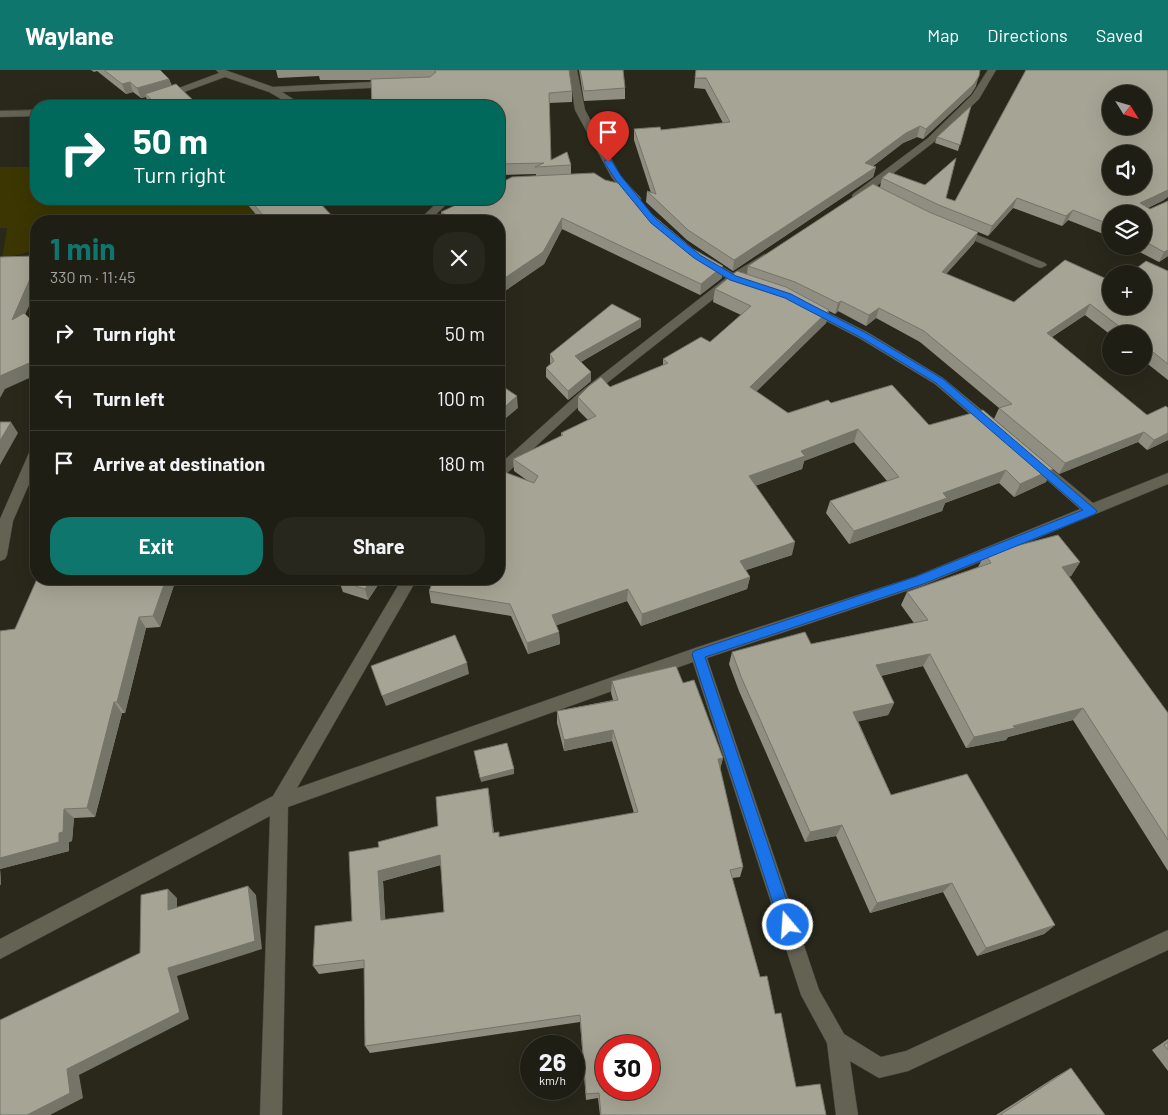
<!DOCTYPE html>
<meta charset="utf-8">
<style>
body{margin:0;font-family:Barlow,sans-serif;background:#27271d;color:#f1f3f6;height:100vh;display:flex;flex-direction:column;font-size:19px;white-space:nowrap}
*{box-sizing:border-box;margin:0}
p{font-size:16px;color:#a1a2a0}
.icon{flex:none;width:28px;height:28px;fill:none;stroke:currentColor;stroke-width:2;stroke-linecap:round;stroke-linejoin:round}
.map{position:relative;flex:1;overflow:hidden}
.panel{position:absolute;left:30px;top:145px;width:475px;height:370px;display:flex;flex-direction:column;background:#1f1e14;border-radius:20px;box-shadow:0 5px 20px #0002,0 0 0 1px #3c3c34}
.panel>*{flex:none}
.top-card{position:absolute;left:30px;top:30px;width:475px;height:105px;border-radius:20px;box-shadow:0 5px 20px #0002,0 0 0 1px #3c3c34;background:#00695c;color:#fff;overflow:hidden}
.needle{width:32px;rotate:127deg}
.fabs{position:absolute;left:1102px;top:15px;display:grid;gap:10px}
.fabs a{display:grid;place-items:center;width:50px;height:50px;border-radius:50%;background:#1f1e14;box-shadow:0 5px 20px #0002,0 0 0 1px #3c3c34;font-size:25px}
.speed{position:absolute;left:520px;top:965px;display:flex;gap:10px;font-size:25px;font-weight:700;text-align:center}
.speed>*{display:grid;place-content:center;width:65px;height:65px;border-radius:50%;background:#1f1e14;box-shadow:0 5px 20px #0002,0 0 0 1px #3c3c34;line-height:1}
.speed small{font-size:12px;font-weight:400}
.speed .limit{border:8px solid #d22;background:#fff;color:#111}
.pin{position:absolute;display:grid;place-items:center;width:42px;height:42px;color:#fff;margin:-51px -21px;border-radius:50% 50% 50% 0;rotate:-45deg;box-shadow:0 0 5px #0007}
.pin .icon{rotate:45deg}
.me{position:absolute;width:55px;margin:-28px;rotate:342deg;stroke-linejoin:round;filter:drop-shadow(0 0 4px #0008)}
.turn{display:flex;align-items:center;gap:18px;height:105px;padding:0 20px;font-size:22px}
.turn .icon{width:65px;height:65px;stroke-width:2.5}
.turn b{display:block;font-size:35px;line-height:42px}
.round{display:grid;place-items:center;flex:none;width:52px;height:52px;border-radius:20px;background:#27271d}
.headline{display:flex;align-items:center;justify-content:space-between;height:85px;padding:0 20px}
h1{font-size:30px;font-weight:700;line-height:38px;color:#0f766e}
.button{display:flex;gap:10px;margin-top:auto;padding:10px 20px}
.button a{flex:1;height:58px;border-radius:20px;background:#0f766e;color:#fff;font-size:20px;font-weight:700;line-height:58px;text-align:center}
.button a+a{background:#27271d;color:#f1f3f6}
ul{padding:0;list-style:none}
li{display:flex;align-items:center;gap:15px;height:65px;padding:0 20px;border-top:1px solid #3c3c34}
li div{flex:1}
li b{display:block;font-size:19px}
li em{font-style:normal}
header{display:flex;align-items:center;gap:30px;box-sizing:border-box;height:70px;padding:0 25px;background:#0f766e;color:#fff}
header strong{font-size:24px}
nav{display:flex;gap:28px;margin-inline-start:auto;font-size:18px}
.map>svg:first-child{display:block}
.green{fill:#3c3602}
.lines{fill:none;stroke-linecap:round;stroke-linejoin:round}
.minor-casing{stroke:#46453b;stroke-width:1}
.minor{fill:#636253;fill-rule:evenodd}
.wall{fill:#8f8e80;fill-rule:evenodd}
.shaded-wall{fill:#747468}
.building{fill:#a6a595;stroke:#747468;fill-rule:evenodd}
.route{fill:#1a73e8;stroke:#114b97}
</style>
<header>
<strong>Waylane</strong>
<nav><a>Map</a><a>Directions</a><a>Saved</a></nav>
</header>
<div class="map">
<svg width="1168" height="1045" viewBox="0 0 1168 1045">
<rect width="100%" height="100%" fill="#29281b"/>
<path class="green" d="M0 97H36V129H244L273 151H36V180L2 189 7 158H0Z"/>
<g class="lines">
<g class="minor-casing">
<g id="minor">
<path d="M216 0H225L273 17 391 11 396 14 391 17 282 22 304 36H293L269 22 225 7 157 32 137 36H119L121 34 152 28 219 3Z"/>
<path d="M569 0H577L585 40 621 107 640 127 641 129 640 131H632L612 108 575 40Z"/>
<path d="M988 0H996L979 29 934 72 861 128H853L852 126 853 124 928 68 972 25Z"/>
<path d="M36 40V46L0 47V41Z"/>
<path d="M441 129H452L429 151H418Z"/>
<path d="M958 157 1045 193 1047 195 1041 198 1037 197 954 162 953 160 954 158Z"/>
<path d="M765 184 771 187 769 189 742 207 753 211 755 213 753 215 749 216 735 212 588 328 504 406 499 408V395L580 322 726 208 703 194 701 192 703 190H711L733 203Z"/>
<path d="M809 233 867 262 943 308 996 352 998 355 996 358H986L935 314 859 268 805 240 803 237Z"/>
<path d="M36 378V398L13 451 7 485 5 489 0 491V449L29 383 31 380Z"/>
<path d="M1035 387 1040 389 1093 433 1168 403V414L924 515 707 588 819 920 844 964 881 987 906 981 1168 860V880L908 1001 879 1008 850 991 858 1045H836L827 973 801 925 693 592 288 737 282 1045H260L270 746 0 889V869L273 726 402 509H417L297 718 698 577 914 507 1080 439 1030 395 1028 392 1030 389Z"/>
</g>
</g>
<use href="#minor" class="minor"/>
</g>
<g class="wall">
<path d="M91 0H160L169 9 172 16 196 33 209 36H150L146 27 141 28 133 22 126 24 97 1 94 2Z"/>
<path d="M276 0H569L572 21V32L549 33 551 90 571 95V104L650 143 693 179 723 196 722 208 700 225 562 159 544 194 499 225V151H442L441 142 536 106V104L499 105V36H372L371 10H320L319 6 278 8Z"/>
<path d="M579 0H623L625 18V29L584 31Z"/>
<path d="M1026 0 1164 130 1148 138 1168 186 1159 192 1128 176H1144V144H1111V167L1068 150 1062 156 1013 138 988 166 978 162 974 173 946 204 1014 232 1065 190 1111 236 1168 201V310L1144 291V264H1111V265L1085 245 1052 267 1168 370 1147 380 1138 372 1059 404 994 349 999 338 920 272 876 248 866 256 838 241 835 244 829 241 826 253 756 321 788 343 831 333 929 355 1046 412 1014 427 999 413 945 433 942 441 849 474 826 443 830 431 887 411 854 372 804 391 802 399 755 416 792 485 746 500 750 507 747 519 641 556 627 531 556 555 559 562 560 574 528 584 511 546 431 533 429 521 528 411 514 401 513 389 561 366V363L588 350 578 340V327L610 317 663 295V289L710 272 741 245 713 232 715 219 747 204 748 196 880 117 882 108 955 131Z"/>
<path d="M695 8 976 16 971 24 923 69 917 67 903 73 873 96 876 97 873 107 733 201 687 170 646 132 647 121 651 123 634 70V59L661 60 723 53 705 19 694 18Z"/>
<path d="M971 36 958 81 935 73 937 67Z"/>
<path d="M243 129H316L258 147Z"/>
<path d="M641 249V257L581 292 591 302V311L568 330 546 307V298L551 294 550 293V284Z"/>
<path d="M985 484 1080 492 1071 506 1068 507 1168 643V801L1073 650 1008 667 1006 670 966 678 923 596 881 606 894 633 888 645 858 651 891 725 1055 855 1044 864 977 886 943 822 870 843 836 766 805 772 739 621 729 594 732 582 811 574 914 553 901 535 907 522 978 497Z"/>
<path d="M37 509H176L160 557 146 558 125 643H122L95 747 74 748 72 771 69 772V781L0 799 1 814 0 815V561L15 559Z"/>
<path d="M382 509 368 530 343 522 339 511Z"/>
<path d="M612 611 683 613 723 688 720 699 743 797 740 807 732 808 760 907 775 944 796 1017 826 1045H600L598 1028 586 1030 580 952 370 983 365 976 364 898 319 904 313 896 352 851 379 777 438 756 488 718 494 763 500 767 634 743 612 671 564 681 557 653V641L613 630 611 623ZM441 795 444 842 385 850 383 811Z"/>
<path d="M1168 969V1001L1152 980Z"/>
<path d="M1071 998 1105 1045H996L1057 1006Z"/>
</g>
<g class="shaded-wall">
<path d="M979 6 976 16 971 24 923 69 926 59Z"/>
<path d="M169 9 172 18 145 24 146 27 141 28 137 18Z"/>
<path d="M130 12 133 22 126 24 122 14Z"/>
<path d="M920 56 917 67 903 73 863 104 865 93 906 63Z"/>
<path d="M876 97 873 107 733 201 734 190Z"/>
<path d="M1168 120V127L1164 130 1135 144 1140 133Z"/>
<path d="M1017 128 1013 138 988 166 992 156Z"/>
<path d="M1073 140 1068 150 1062 156 1066 146Z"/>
<path d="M562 148V159L544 194 499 225V212Z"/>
<path d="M978 162 974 173 938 213 942 202Z"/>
<path d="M1168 180V186L1159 192 1164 182Z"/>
<path d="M36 195V220L18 261 12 250Z"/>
<path d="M723 196 722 208 700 225 701 214Z"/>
<path d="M841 231 838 241 835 244 838 233Z"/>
<path d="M1090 234 1085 245 1042 273 1047 263Z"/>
<path d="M879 238 876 248 866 256 869 245Z"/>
<path d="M829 240 826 253 748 330 750 317Z"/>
<path d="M641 249V257L575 295V286Z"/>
<path d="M36 290V305L5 319 0 328V306Z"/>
<path d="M591 302V311L568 330V321Z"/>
<path d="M517 326 518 338 499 354V342Z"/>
<path d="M11 352 18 363 0 395V371Z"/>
<path d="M858 359 854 372 804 391 802 399 746 419 749 406 801 381Z"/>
<path d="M1144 362 1138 372 1059 404 1065 393Z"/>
<path d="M1168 363V370L1147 380 1154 370Z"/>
<path d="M1053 399 1046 412 1014 427 1020 414Z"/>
<path d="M1006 400 999 413 945 433 942 441 849 474 854 461 943 423Z"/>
<path d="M795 472 792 485 737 503 740 491Z"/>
<path d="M1080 492 1071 506 1053 511 1062 497Z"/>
<path d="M750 507 747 519 641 556 642 544Z"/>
<path d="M166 509H176L160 557 153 546Z"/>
<path d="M372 509H382L368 530 365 519Z"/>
<path d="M628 519 627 531 552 557V545Z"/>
<path d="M139 547 146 558 125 643 117 632Z"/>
<path d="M559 562 560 574 528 584 527 573Z"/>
<path d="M930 584 923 596 870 608 876 595Z"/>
<path d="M467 593 469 604 386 636 382 626Z"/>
<path d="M114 632 122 643 95 747 87 738Z"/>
<path d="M894 633 888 645 848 654 853 642Z"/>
<path d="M1083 638 1073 650 1008 667 1006 670 966 678 974 667Z"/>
<path d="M613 660 612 671 564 681V670Z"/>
<path d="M723 688 720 699 718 689Z"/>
<path d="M514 699V704L481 712 480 708Z"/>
<path d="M488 718 490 729 495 773 493 763Z"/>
<path d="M64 739 74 748 72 771 69 772V781L0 799 1 814 0 815V788L59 763Z"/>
<path d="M842 755 836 766 805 772 810 762Z"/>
<path d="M440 785 443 794 383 811 386 859 381 850 378 801Z"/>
<path d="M952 813 943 822 870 843 877 833Z"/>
<path d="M248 816 256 825 262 879 177 906 189 949 79 1005 83 1028 50 1045H27L67 999 168 898Z"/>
<path d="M168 819 177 828V849L168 840Z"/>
<path d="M1055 855 1044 864 977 886 986 878Z"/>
</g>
<g class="building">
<path d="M104 0H160L169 9 137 18 130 12 122 14Z"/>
<path d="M434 0H569L572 21 549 23 551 90 567 82 571 95 535 97 544 93 499 94V36H422L423 34 372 35 371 9 430 7 436 2Z"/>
<path d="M580 0H623L625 18 584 21Z"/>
<path d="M696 0H980L979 6 974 14 926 59 920 56 906 63 865 93 876 97 734 190 688 160 647 121 656 124 634 59 660 57 661 60 730 52 706 8H695Z"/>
<path d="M1026 0H1168V120L1140 133 1150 139 1168 131V180L1164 182 1144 171V144H1111V155L1073 140 1066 146 1017 128 992 156 939 135 882 108 889 102 925 115 956 88 946 128 955 131ZM1111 24H1144V56H1111ZM1111 84H1144V116H1111Z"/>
<path d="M176 14 196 33 202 31 209 36H159L145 24Z"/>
<path d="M971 36 960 75 937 67Z"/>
<path d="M594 103 605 110 626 115 650 143 693 179 723 196 701 214 562 148 543 182 499 212V151H455L441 142 469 129H499V114L512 107Z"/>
<path d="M873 114 929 142 978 162 942 202 1014 232 1065 190 1111 211V236H1144V204H1129L1146 191 1168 201V294L1144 275V264H1129L1090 234 1047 263 1147 345 1166 336 1168 338V363L1154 370 1144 362 1065 393 999 338 1012 334 924 261 879 238 869 245 841 231 838 233 795 212 748 196Z"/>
<path d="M249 129H316L337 151H245L263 145Z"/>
<path d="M36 186V195L12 250 24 243 36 255V290L0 306V187Z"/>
<path d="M737 201 786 217 829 240 750 317 788 343 828 330 831 333 892 315 929 355 983 340 1053 399 1020 414 1006 400 943 423 947 428 854 461 830 431 899 407 858 359 801 381 805 386 749 406 795 472 740 491 750 507 642 544 628 519 552 545 559 562 527 573 510 534 429 521 434 509H499V400L534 413 538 406 513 389 563 365 561 363 596 346 578 327 589 316 601 307 610 317 668 293 663 289 701 267 710 272 751 236 715 219Z"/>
<path d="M612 234 641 249 575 286 591 302 568 321 546 298 554 291 550 284Z"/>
<path d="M499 314 517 326 499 342Z"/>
<path d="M0 352H11L0 371Z"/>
<path d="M1058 465 1080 492 1062 497 1168 643V770L1083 638 1013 656 1015 658 974 667 930 584 876 595 894 633 853 642 891 725 967 704 1055 855 986 878 952 813 877 833 842 755 810 762 742 609 732 582 805 562 811 574 928 550 907 522 991 493 985 484Z"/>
<path d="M37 509H166L153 546 139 547 117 632H114L87 738 64 739 63 762 59 763V772L0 788V561L15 559Z"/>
<path d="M341 509H372L365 519 339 511Z"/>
<path d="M455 565 467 593 382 626 371 596Z"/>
<path d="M676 596 683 613 694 610 723 688 718 689 743 797 730 800 760 907 767 906 775 944 781 943 796 1017 820 1014 826 1045H601L599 1023 586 1024 580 945 365 976 364 890 313 896 315 856 352 851 349 782 379 777 378 772 438 756 436 727 488 718 493 763 499 762V767L638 742 613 660 564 670 557 641 618 630 612 611ZM440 785 444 842 381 850 378 801ZM606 976H649V1019H606Z"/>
<path d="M507 673 514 699 480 708 474 681Z"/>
<path d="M248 816 255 871 168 898 180 942 67 999 70 1023 27 1045H0V950L140 883 141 825 168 819V840Z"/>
<path d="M1168 972V980L1164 975Z"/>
<path d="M1071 998 1105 1045H1000Z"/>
</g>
<path class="route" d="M605 90H611L621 106 656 149 700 185 736 206 791 224 806 232 866 263 943 309 1097 441 1095 444 923 514 705 587 795 855 793 860 788 862 782 860 780 855 692 584 694 581 915 507 1083 440 936 313 860 267 800 236 785 228 730 210 694 188 651 153 615 109 604 92Z"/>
</svg>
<div class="fabs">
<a><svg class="needle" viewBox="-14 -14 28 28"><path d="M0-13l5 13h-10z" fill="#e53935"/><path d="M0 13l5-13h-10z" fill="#a1a2a0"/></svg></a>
<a><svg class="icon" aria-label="sound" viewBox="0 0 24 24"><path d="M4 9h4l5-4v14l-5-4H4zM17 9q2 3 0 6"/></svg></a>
<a><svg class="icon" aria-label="layers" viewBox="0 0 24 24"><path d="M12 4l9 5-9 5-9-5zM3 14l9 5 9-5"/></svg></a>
<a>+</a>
<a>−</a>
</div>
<div class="speed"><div>26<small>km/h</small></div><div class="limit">30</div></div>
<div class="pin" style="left:608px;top:92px;background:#d93025"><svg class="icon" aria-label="arrive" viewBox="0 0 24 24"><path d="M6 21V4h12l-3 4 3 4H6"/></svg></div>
<svg class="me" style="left:788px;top:855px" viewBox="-20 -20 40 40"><circle r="17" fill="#1a73e8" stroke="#fff" stroke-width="3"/><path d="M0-11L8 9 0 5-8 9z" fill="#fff"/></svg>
<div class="top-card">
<div class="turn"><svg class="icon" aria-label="right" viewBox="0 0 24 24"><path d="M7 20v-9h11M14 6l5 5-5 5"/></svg><div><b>50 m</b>Turn right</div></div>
</div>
<section class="panel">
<div class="headline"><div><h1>1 min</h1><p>330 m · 11:45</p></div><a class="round"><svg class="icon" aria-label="close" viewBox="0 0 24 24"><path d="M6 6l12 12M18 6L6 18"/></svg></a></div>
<ul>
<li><svg class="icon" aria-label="right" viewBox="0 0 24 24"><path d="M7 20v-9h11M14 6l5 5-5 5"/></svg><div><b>Turn right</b></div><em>50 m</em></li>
<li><svg class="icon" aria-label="left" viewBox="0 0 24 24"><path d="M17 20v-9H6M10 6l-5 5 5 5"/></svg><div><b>Turn left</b></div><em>100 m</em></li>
<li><svg class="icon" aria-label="arrive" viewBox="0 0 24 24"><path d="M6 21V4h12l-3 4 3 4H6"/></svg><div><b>Arrive at destination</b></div><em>180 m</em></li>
</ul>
<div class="button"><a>Exit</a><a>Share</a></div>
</section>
</div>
